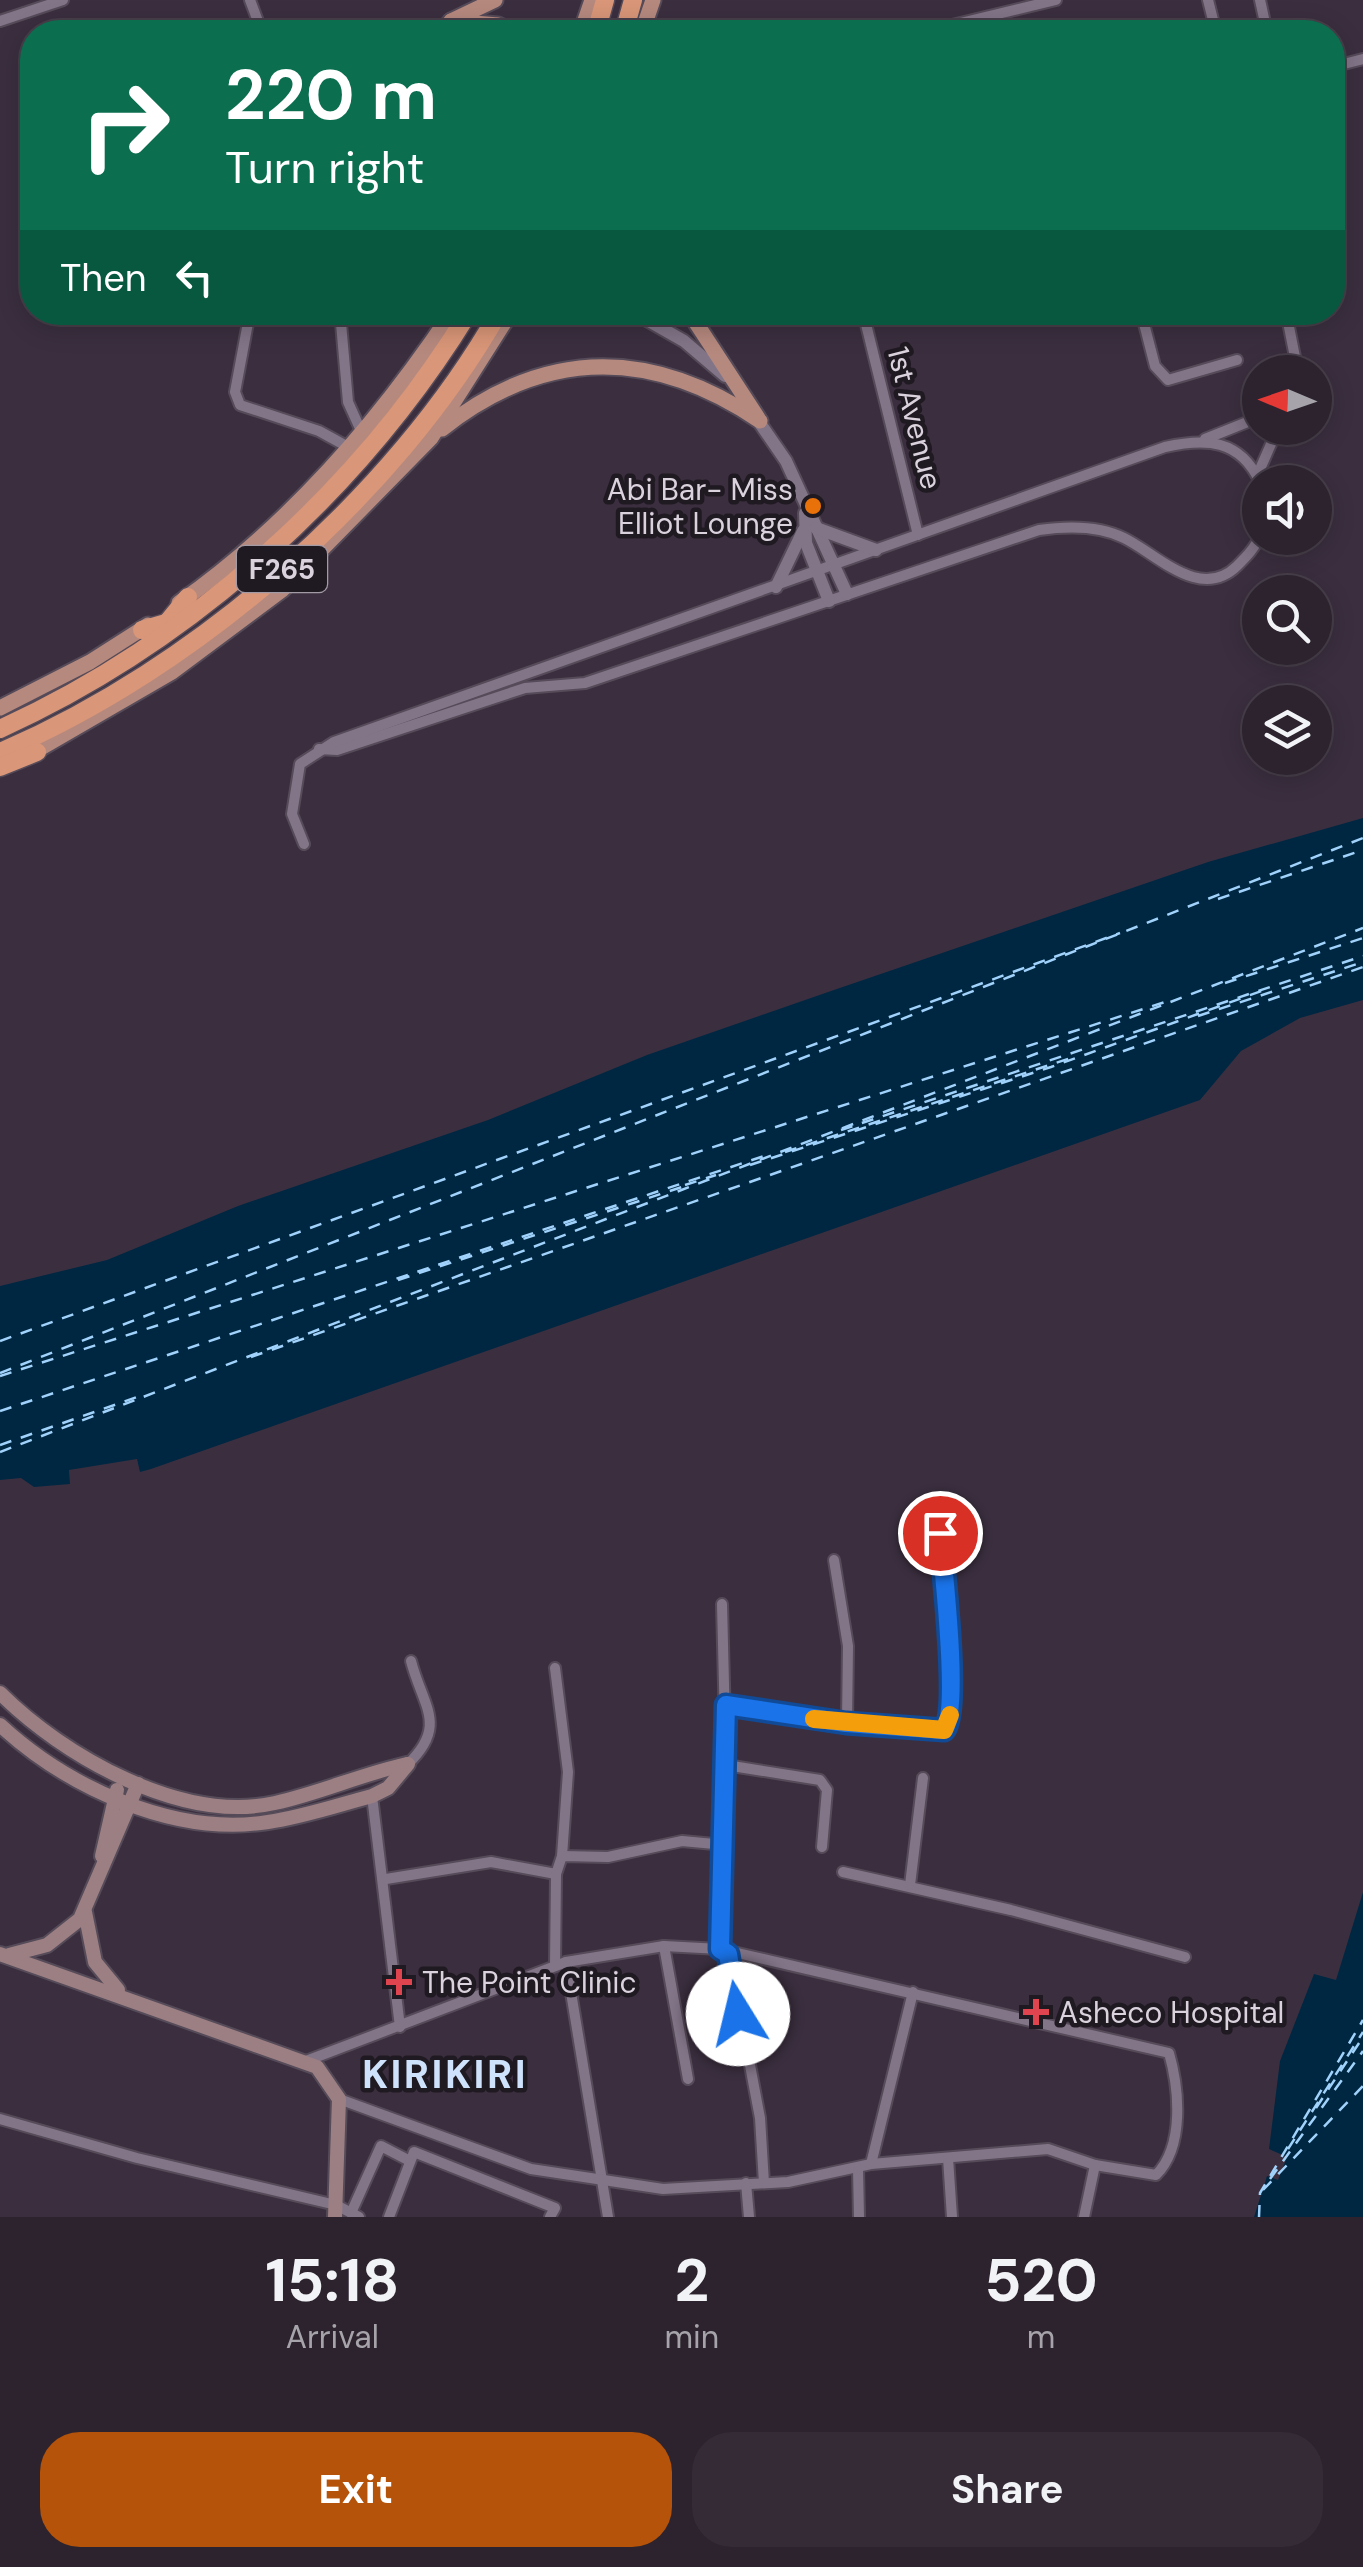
<!DOCTYPE html>
<style>
body{margin:0;font-family:"DM Sans",sans-serif;background:#342b37;color:#f1f3f6;height:100vh;display:flex;flex-direction:column;font-size:38px;white-space:nowrap}
*{box-sizing:border-box;margin:0}
p{font-size:32px;color:#a6a4aa}
.icon{flex:none;width:55px;height:55px;fill:none;stroke:currentColor;stroke-width:2;stroke-linecap:round;stroke-linejoin:round}
.map{position:relative;height:2217px;overflow:hidden}
.side{display:flex;flex-direction:column;background:#2c232f;flex:1}
.side>*{flex:none}
.guide{position:absolute;left:20px;top:20px;width:1325px;height:305px;border-radius:40px;box-shadow:0 5px 25px #0003,0 0 0 2px #48404b;background:#0b6e4f;color:#fff;overflow:hidden}
.needle{width:65px;rotate:272deg}
.buttons{position:absolute;left:1242px;top:355px;display:grid;gap:20px}
.buttons a{display:grid;place-items:center;width:90px;height:90px;border-radius:50%;background:#2c232f;box-shadow:0 5px 25px #0003,0 0 0 2px #48404b;font-size:50px}
.pin{position:absolute;display:grid;place-items:center;width:85px;height:85px;color:#fff;margin:-42px;border:5px solid #fff;border-radius:50%;box-shadow:0 2px 10px #0007}
.me{position:absolute;width:110px;margin:-55px;rotate:351deg;stroke-linejoin:round;filter:drop-shadow(0 0 8px #0008)}
.turn{display:flex;align-items:center;gap:35px;height:210px;padding:0 40px;font-size:45px}
.turn .icon{width:130px;height:130px;stroke-width:2.5}
.turn b{display:block;font-size:70px;line-height:85px}
.then{display:flex;align-items:center;height:95px;padding:0 40px;background:#0003;gap:20px;font-size:38px}
.eta{display:flex;justify-content:space-evenly;align-items:center;height:170px;text-align:center}
.eta b{font-size:60px;font-weight:700;line-height:70px}
.cta{display:flex;gap:20px;margin-top:auto;padding:20px 40px}
.cta a{flex:1;height:115px;border-radius:40px;background:#b45309;color:#fff;font-size:40px;font-weight:700;line-height:115px;text-align:center}
.cta a+a{background:#342b37;color:#f1f3f6}
.map>svg:first-child{display:block}
.water{fill:#002742}
.lines{fill:none;stroke-linecap:round;stroke-linejoin:round}
.ferry{stroke:#a0d2fb;stroke-width:2.5;stroke-dasharray:12 10;stroke-linecap:butt}
.minor-casing{stroke:#564b59;stroke-width:14}
.tertiary-casing{stroke:#564b59;stroke-width:16}
.secondary-casing{stroke:#564b59;stroke-width:18}
.primary-casing{stroke:#564b59;stroke-width:19}
.motorway-casing{stroke:#564b59;stroke-width:21}
.minor{stroke:#827588;stroke-width:10}
.tertiary{stroke:#827588;stroke-width:12}
.secondary{stroke:#9c7f83;stroke-width:14}
.primary{stroke:#b6897e;stroke-width:15}
.motorway{stroke:#d99678;stroke-width:18}
.route-casing{stroke:#114b97;stroke-width:25}
.route{stroke:#1a73e8;stroke-width:18}
.slow{stroke:#f59e0b;stroke-width:18}
.food-dot{fill:#e8710a;stroke:#1f1921;stroke-width:4}
.health-dot{fill:#e0444e;stroke:#1f1921;stroke-width:4}
.labels{text-anchor:middle;dominant-baseline:central;stroke-width:9;stroke-linejoin:round;paint-order:stroke}
.shield{fill:#1f1921;stroke:#a29aa5;stroke-width:2.5}
.shield-label{font-size:28px;font-weight:bold;fill:#dad2dd}
.street-label{font-size:30px;fill:#dad2dd;stroke:#1f1921}
.poi-label{font-size:30px;fill:#dad2dd;stroke:#1f1921;text-anchor:start}
.district-label{font-size:40px;font-weight:bold;letter-spacing:2.5px;fill:#cfe2fb;stroke:#1f1921}
</style>
<div class="map">
<svg width="1363" height="2217" viewBox="0 0 1363 2217">
<rect width="100%" height="100%" fill="#3b2f3f"/>
<g class="water">
<path d="M1363 818V1000L1300 1018 1241 1051 1200 1100 151 1469 140 1472 137 1459 69 1470 70 1484 34 1487 21 1478 0 1480V1286L107 1260 238 1206 488 1120 647 1055 831 991 1208 862Z"/>
<path d="M1363 1892V2217H1254L1267 2176 1278 2180 1287 2157 1269 2149 1280 2061 1314 1974 1336 1980Z"/>
</g>
<g class="lines">
<g class="ferry">
<path d="M1218 899 1363 850"/>
<path d="M1225 983 1363 938"/>
<path d="M1198 1016 1363 962"/>
<path d="M841 1130 1363 956"/>
<path d="M785 1152 1077 1056"/>
<path d="M750 1165 1051 1067 1267 989"/>
<path d="M685 1185 716 1175"/>
<path d="M398 1280 685 1186"/>
<path d="M0 1341 1120 933"/>
<path d="M251 1357 1363 967"/>
<path d="M0 1373 1363 838"/>
<path d="M0 1376 1165 1002"/>
<path d="M0 1411 767 1155"/>
<path d="M0 1445 140 1396"/>
<path d="M0 1452 1363 928"/>
<path d="M1316 2108 1363 2037"/>
<path d="M1288 2149 1363 2032"/>
<path d="M1270 2179 1363 2051"/>
<path d="M1263 2190 1363 2086"/>
<path d="M1259 2217 1260 2193 1363 2020"/>
</g>
<g class="minor-casing">
<g id="minor">
<path d="M250 0 262 32"/>
<path d="M1208 0 1216 32"/>
<path d="M1260 0 1267 32"/>
<path d="M0 21 63 0"/>
<path d="M923 32 1056 0"/>
<path d="M1332 67 1363 59"/>
<path d="M250 312 235 392 240 405 319 431 350 448"/>
<path d="M340 312 348 402 362 433"/>
<path d="M863 312 918 535"/>
<path d="M1141 312 1155 366 1168 380 1237 360"/>
<path d="M1286 312 1298 372"/>
<path d="M1205 439 1260 417"/>
<path d="M1257 476 1278 428"/>
<path d="M319 749 337 750 525 688 585 683 1039 530C1067 526 1098 525 1124 538 1157 554 1200 602 1237 566 1246 557 1256 547 1260 535"/>
<path d="M304 844 292 814 300 764 334 742 1165 447C1206 438 1240 439 1260 482"/>
<path d="M834 1560 848 1646 847 1723"/>
<path d="M555 1668 568 1772 562 1856"/>
<path d="M725 1705 847 1723 944 1729C960 1710 943 1567 941 1533"/>
<path d="M408 1764C448 1725 423 1707 411 1661"/>
<path d="M726 1765 820 1780 827 1790 822 1847"/>
<path d="M372 1796 400 2027"/>
<path d="M843 1872 1011 1910 1185 1957"/>
<path d="M386 1879 491 1862 556 1874"/>
<path d="M910 1885 923 1778"/>
<path d="M664 1946 688 2079"/>
<path d="M720 1949 726 1765 722 1604"/>
<path d="M729 1954 760 2118 764 2183"/>
<path d="M566 1962 608 2217"/>
<path d="M555 1966 556 1874 562 1856 608 1857 682 1841 725 1845"/>
<path d="M306 2061 566 1962 664 1946 720 1949 1169 2053C1179 2088 1185 2146 1156 2175L1095 2165 1048 2149 871 2164 788 2182 663 2189 531 2169 339 2099"/>
<path d="M0 2119 137 2158 336 2205 359 2217"/>
<path d="M948 2158 952 2217"/>
<path d="M871 2164 913 1992"/>
<path d="M858 2168 859 2217"/>
<path d="M746 2183 749 2217"/>
<path d="M351 2213 381 2146 410 2161"/>
<path d="M389 2217 414 2152 555 2208 550 2217"/>
<path d="M1084 2217 1095 2165"/>
</g>
</g>
<g class="tertiary-casing">
<g id="tertiary">
<path d="M433 32 451 21"/>
<path d="M633 312 684 341 725 376"/>
<path d="M755 416 786 461 847 594"/>
<path d="M805 513 806 543 829 601"/>
<path d="M816 528 876 550"/>
<path d="M776 587 803 531"/>
</g>
</g>
<g class="secondary-casing">
<g id="secondary">
<path d="M0 1693C63 1756 182 1824 275 1803 320 1793 362 1774 407 1764"/>
<path d="M0 1725C67 1787 174 1837 268 1822 303 1817 338 1805 372 1796L388 1788 408 1764"/>
<path d="M102 1856 117 1790"/>
<path d="M85 1912 95 1962 118 1990"/>
<path d="M0 1954 317 2067 339 2099 335 2217"/>
<path d="M9 1955 47 1945 80 1919 138 1784"/>
</g>
</g>
<g class="primary-casing">
<g id="primary">
<path d="M451 21 498 25 514 32"/>
<path d="M451 21 495 0"/>
<path d="M581 32 592 0"/>
<path d="M642 32 653 0"/>
<path d="M689 312 758 418"/>
<path d="M442 429C546 347 652 348 760 421"/>
<path d="M179 603C288 526 378 423 452 312"/>
<path d="M0 708 90 662 148 625"/>
<path d="M27 756 172 672 282 590 431 438 511 312"/>
</g>
</g>
<g class="motorway-casing">
<g id="motorway">
<path d="M596 32 605 0"/>
<path d="M624 32 633 0"/>
<path d="M166 624 188 597"/>
<path d="M142 630 173 621"/>
<path d="M0 729C191 642 359 491 469 312"/>
<path d="M0 752C195 669 394 497 499 312"/>
<path d="M0 767 37 752"/>
</g>
</g>
<use href="#minor" class="minor"/>
<use href="#tertiary" class="tertiary"/>
<use href="#secondary" class="secondary"/>
<use href="#primary" class="primary"/>
<use href="#motorway" class="motorway"/>
</g>
<g class="lines">
<g class="route-casing">
<path id="route" d="M738 2014 728 1954 720 1949 726 1705 846 1723 944 1730C960 1710 943 1566 940 1533"/>
</g>
<use href="#route" class="route"/>
<path class="slow" d="M814 1719 944 1730 950 1715"/>
</g>
<circle class="food-dot" cx="813" cy="506" r="10"/>
<g class="health-dot">
<path d="M394 1967h10v10h10v10h-10v10h-10v-10h-10v-10h10z"/>
<path d="M1031 1997h10v10h10v10h-10v10h-10v-10h-10v-10h10z"/>
</g>
<g class="labels">
<rect class="shield" x="237" y="546" width="90" height="46" rx="8"/>
<g class="shield-label">
<text x="282" y="569">F265</text>
</g>
<g class="street-label">
<text transform="translate(915 418) rotate(76)">1st Avenue</text>
</g>
<g class="poi-label">
<text x="793" y="489" text-anchor="end">Abi Bar- Miss<tspan x="793" dy="34">Elliot Lounge</tspan></text>
<text x="422" y="1982">The Point Clinic</text>
<text x="1058" y="2012">Asheco Hospital</text>
</g>
<g class="district-label">
<text x="445" y="2074">KIRIKIRI</text>
</g>
</g>
</svg>
<div class="buttons">
<a><svg class="needle" viewBox="-14 -14 28 28"><path d="M0-13l5 13h-10z" fill="#e53935"/><path d="M0 13l5-13h-10z" fill="#a6a4aa"/></svg></a>
<a><svg class="icon" aria-label="sound" viewBox="0 0 24 24"><path d="M4 9h4l5-4v14l-5-4H4zM17 9q2 3 0 6"/></svg></a>
<a><svg class="icon" aria-label="search" viewBox="0 0 24 24"><circle cx="10" cy="10" r="6"/><path d="M15 15l6 6"/></svg></a>
<a><svg class="icon" aria-label="layers" viewBox="0 0 24 24"><path d="M12 4l9 5-9 5-9-5zM3 14l9 5 9-5"/></svg></a>
</div>
<div class="pin" style="left:940px;top:1533px;background:#d93025"><svg class="icon" aria-label="arrive" viewBox="0 0 24 24"><path d="M6 21V4h12l-3 4 3 4H6"/></svg></div>
<svg class="me" style="left:738px;top:2014px" viewBox="-20 -20 40 40"><circle r="19" fill="#fff"/><path d="M0-13L10 11 0 6-10 11z" fill="#1a73e8"/></svg>
<div class="guide">
<div class="turn"><svg class="icon" aria-label="right" viewBox="0 0 24 24"><path d="M7 20v-9h11M14 6l5 5-5 5"/></svg><div><b>220 m</b>Turn right</div></div>
<div class="then">Then<svg class="icon" aria-label="left" viewBox="0 0 24 24"><path d="M17 20v-9H6M10 6l-5 5 5 5"/></svg></div>
</div>
</div>
<section class="side">
<div class="eta">
<div><b>15:18</b><p>Arrival</p></div>
<div><b>2</b><p>min</p></div>
<div><b>520</b><p>m</p></div>
</div>
<div class="cta"><a>Exit</a><a>Share</a></div>
</section>
